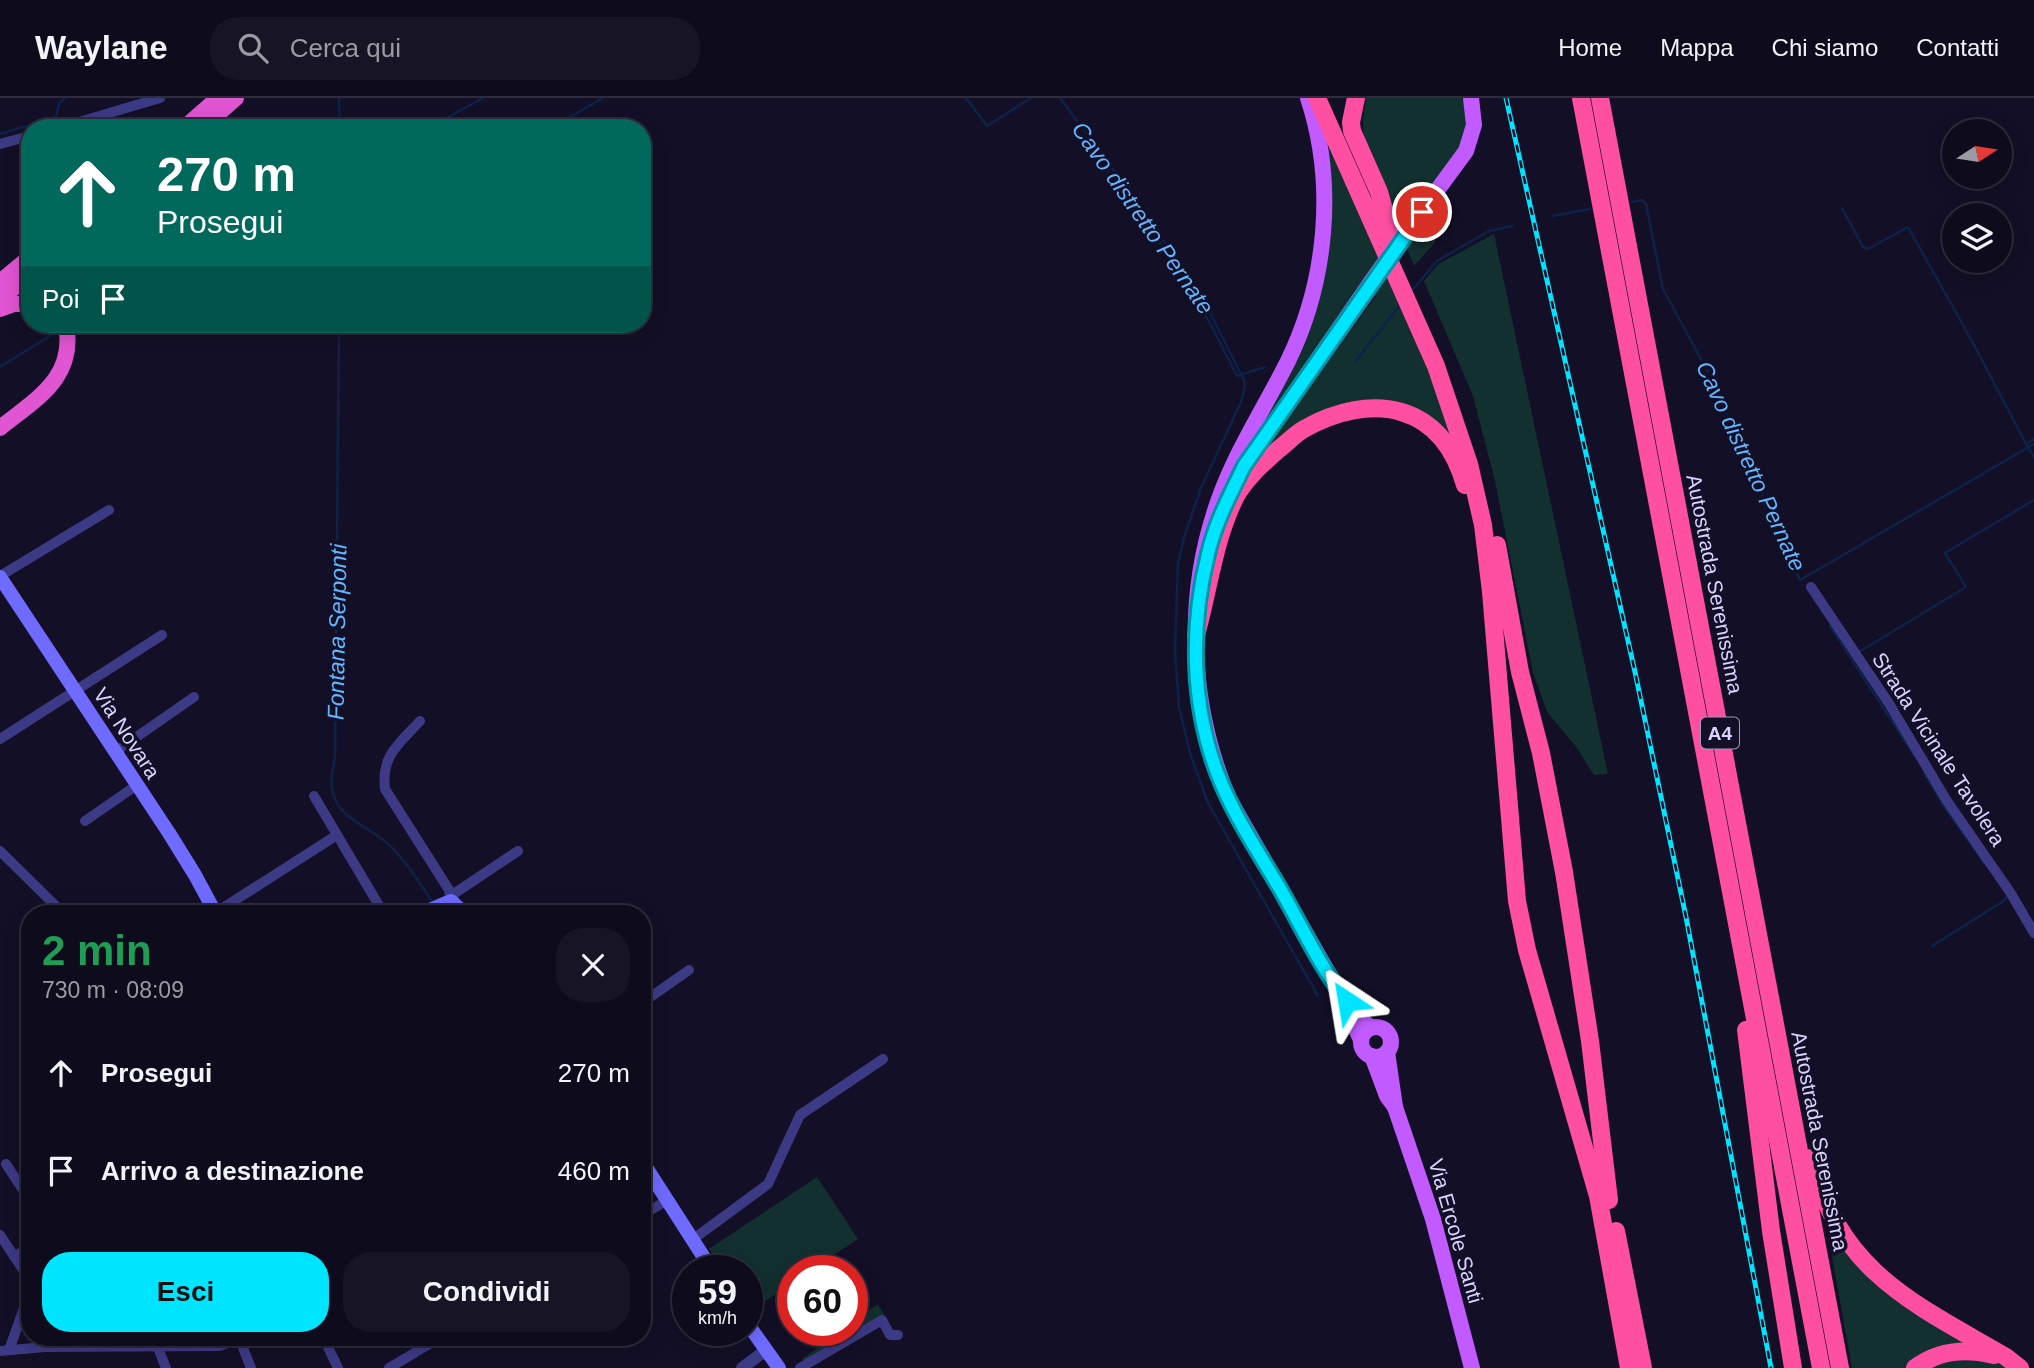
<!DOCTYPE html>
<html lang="it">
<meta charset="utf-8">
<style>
body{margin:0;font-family:Helvetica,sans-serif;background:#171425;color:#f1f3f6;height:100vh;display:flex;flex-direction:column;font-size:26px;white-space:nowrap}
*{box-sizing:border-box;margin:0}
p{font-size:23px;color:#9b9ba3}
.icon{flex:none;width:38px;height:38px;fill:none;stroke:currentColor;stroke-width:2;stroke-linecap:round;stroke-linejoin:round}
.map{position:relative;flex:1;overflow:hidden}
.side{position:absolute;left:21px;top:807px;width:630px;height:441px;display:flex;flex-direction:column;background:#0e0b1c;border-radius:28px;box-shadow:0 4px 18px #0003,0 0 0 2px #2e2b3b}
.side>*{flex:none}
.hud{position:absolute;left:21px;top:21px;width:630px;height:214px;border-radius:28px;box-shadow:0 4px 18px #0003,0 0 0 2px #2e2b3b;background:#00695c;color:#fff;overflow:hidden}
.needle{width:46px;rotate:78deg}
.fabs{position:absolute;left:1942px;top:21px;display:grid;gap:14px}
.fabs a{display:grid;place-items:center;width:70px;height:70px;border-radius:50%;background:#0e0b1c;box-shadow:0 4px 18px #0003,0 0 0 2px #2e2b3b;font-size:35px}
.speed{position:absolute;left:672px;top:1157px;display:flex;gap:14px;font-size:35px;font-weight:700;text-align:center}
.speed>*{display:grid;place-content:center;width:91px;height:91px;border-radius:50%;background:#0e0b1c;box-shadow:0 4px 18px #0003,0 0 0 2px #2e2b3b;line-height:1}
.speed small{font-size:18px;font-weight:400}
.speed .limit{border:10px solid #d22;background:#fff;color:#111}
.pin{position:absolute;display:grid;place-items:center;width:60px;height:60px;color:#fff;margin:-30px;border:4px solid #fff;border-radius:50%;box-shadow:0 2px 7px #0007}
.me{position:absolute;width:77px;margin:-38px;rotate:327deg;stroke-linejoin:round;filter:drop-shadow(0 0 5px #0008)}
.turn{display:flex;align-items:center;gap:24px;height:147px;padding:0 21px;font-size:32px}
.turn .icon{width:91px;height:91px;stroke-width:2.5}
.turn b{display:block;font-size:49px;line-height:60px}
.then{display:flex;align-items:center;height:66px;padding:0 21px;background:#0003;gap:14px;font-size:26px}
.round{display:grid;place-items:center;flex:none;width:74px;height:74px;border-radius:28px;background:#171425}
.headline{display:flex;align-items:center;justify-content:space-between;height:119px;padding:0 21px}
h1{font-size:42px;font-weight:700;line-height:52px;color:#1e9e55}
.primary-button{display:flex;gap:14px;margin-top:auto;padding:14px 21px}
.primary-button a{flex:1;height:80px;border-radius:28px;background:#00e5ff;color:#111;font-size:28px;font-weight:700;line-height:80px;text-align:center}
.primary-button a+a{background:#171425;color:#f1f3f6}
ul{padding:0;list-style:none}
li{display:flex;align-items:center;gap:21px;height:98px;padding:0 21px}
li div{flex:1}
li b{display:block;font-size:26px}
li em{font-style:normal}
header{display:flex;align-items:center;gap:42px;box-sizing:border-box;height:98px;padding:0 35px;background:#0e0b1c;border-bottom:2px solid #2e2b3b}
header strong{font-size:33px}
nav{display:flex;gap:38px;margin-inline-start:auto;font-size:24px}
.search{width:490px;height:63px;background:#171425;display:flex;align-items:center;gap:18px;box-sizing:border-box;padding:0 24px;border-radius:28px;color:#9b9ba3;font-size:26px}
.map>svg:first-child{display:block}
.green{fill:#12302f}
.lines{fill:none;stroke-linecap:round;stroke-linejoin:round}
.stream{stroke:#0c2248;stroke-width:2.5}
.minor{stroke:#3d3a85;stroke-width:10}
.tertiary{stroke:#3d3a85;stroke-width:12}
.secondary{stroke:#6f6bff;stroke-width:14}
.primary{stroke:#c25bff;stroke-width:16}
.trunk{stroke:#e055d1;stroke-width:16}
.motorway{stroke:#ff4fa3;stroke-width:18}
.rail-casing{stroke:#00e5ff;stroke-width:5}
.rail{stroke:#130f26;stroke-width:2.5;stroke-dasharray:8;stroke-linecap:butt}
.primary-bridge{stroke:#c25bff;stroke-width:16}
.route-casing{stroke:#0095a6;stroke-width:18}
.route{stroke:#00e5ff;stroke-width:12}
.labels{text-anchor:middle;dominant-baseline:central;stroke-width:7;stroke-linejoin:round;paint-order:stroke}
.shield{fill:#130f26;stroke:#9e99be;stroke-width:2}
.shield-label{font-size:19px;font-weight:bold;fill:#d9d4ff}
.street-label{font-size:21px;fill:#d9d4ff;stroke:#130f26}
.water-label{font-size:23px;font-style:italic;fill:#62b6ff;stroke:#130f26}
</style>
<header>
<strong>Waylane</strong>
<div class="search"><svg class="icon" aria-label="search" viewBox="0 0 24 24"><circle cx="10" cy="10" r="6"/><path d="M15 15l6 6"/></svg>Cerca qui</div>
<nav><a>Home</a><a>Mappa</a><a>Chi siamo</a><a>Contatti</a></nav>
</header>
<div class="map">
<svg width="2034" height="1270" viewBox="0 0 2034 1270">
<rect width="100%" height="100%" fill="#130f26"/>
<g class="green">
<path d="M1366 0H1462C1465 9 1469 18 1468 27 1464 57 1430 90 1412 114L1436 143 1414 168 1364 43 1363 23Z"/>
<path d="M1325 35 1431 277 1456 346 1360 304 1255 366 1376 198 1361 185 1268 318 1300 252 1323 173Z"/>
<path d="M1494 136 1608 676 1594 677 1577 650 1547 614 1533 575 1495 383 1473 298 1424 183 1438 166Z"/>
<path d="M817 1079 858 1141 811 1172H793V1185L750 1213 747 1210V1172H723L709 1151Z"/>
<path d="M1826 1125 1869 1179 1909 1212 2010 1270H1852Z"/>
<path d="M878 1206 884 1217 804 1263 802 1261 842 1232H852V1224Z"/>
</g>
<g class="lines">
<g class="stream">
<path d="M339 0 340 30"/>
<path d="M966 0 987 28 1031 0"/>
<path d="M1060 0 1140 108 1204 203 1244 282 1245 289 1241 304 1201 390 1184 440 1178 465 1175 553 1179 609 1190 655 1208 705 1318 898"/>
<path d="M429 30 483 0"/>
<path d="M551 30 603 0"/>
<path d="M0 36 56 19 59 6 65 0"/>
<path d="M1102 66 1129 101 1181 175 1212 229 1237 278 1265 269"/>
<path d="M1632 104 1642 102 1646 106 1663 191 1709 276 1800 482 2034 346"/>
<path d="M1842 110 1863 149 1868 151 1908 129 1973 245 2026 346"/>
<path d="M1553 118 1590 111"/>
<path d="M1410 195 1437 163 1489 133 1512 128"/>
<path d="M339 226 335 657C334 667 330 680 332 690 335 720 369 728 388 746 405 762 418 782 431 802"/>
<path d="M1355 264 1401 206"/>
<path d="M0 269 53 236"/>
<path d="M2034 341 2026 346 2034 359"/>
<path d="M1830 528 1850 559"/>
<path d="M1859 554 1966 489 1945 455 2034 402"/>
<path d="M1853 558 1850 559 1914 657"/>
<path d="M1924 675 1944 708 1984 765"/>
<path d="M1932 848 2002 804 2008 798 2006 796"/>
</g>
<g class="minor">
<path d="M59 30 160 0"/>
<path d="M0 46 30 38"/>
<path d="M0 478 109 412"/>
<path d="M1811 489 1888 604 1947 703 2010 794 2034 835"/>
<path d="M420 623C399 646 381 657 385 691L449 792 451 803"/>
<path d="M0 641 162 537"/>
<path d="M115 654 194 599"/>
<path d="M314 698 384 816"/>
<path d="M85 723 137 687"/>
<path d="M0 753 64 816"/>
<path d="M452 803 455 795 518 753"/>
<path d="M215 815 337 737"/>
<path d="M642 905 689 872"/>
<path d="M6 1066 25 1095 30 1092"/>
<path d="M642 1117 666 1103"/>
<path d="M0 1137 30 1182"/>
<path d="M692 1142 768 1086 800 1017 883 961"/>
<path d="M14 1159 30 1148"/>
<path d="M323 1239 338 1270"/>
<path d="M239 1240 251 1270"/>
<path d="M158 1250 166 1270"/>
<path d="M9 1252 27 1202 30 1186"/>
<path d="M0 1253 45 1249 220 1248 241 1239"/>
<path d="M389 1270 441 1239"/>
<path d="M800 1270 882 1222 890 1237H898"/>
</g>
<path class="tertiary" d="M742 1270 766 1252"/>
<g class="secondary">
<path d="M0 479 169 735 195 777 216 816"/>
<path d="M420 816 451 803 465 816"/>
<path d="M642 1063 712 1172"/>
<path d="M747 1225 779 1270"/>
</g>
<g class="primary">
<path d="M1308 0C1336 85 1327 183 1288 263 1265 309 1236 353 1219 401 1184 498 1189 607 1229 701L1338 892"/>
<path d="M1408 132 1466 53 1474 27 1471 0"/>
<path d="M1244 368 1371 184"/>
<circle cx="1376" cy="944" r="15"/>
<path d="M1361 942 1338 892 1361 921 1371 930"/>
<path d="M1372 958 1387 998 1395 1009 1387 954"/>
<path d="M1395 1009 1433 1121 1472 1270"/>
</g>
<g class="trunk">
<path d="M184 30 218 0"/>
<path d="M202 30 236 0"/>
<path d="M0 184 30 159"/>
<path d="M0 202 30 176"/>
<path d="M0 211 14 206H30"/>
<path d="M0 330C37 300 76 280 66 226"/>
</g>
<g class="motorway">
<path d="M1317 0 1436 268 1469 366 1483 427 1491 494 1517 803 1527 852 1598 1098 1629 1270"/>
<path d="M1356 0 1351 24 1352 33 1379 94 1391 136"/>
<path d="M1581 0 1821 1270"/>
<path d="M1600 0 1840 1270"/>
<path d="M1497 447 1520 574 1541 655 1564 774 1590 943 1609 1102"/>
<path d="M1196 537C1209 491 1214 441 1236 398 1246 380 1263 365 1279 351 1287 345 1295 336 1304 331 1372 293 1442 305 1465 387"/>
<path d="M1746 932 1771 1133 1793 1270"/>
<path d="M1811 1060C1839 1174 1913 1205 2006 1259L2020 1270"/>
<path d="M1616 1133 1643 1270"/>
<path d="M1915 1270C1939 1252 1965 1250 1994 1257"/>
</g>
<g class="rail-casing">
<path id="rail" d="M1506 0 1635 574 1686 819 1771 1270"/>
</g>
<use href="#rail" class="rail"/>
<path class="primary-bridge" d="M1371 184 1408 132"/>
</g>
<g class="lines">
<g class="route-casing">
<path id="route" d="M1347 903C1320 869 1301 827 1279 789 1257 752 1233 716 1218 677 1191 607 1190 528 1208 456 1215 425 1230 397 1244 368L1422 114"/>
</g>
<use href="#route" class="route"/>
</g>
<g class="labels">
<rect class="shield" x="1701" y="619.5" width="38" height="31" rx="5"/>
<g class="shield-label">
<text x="1720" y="635">A4</text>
</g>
<g class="street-label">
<text transform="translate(1715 486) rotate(79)">Autostrada Serenissima</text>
<text transform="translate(127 635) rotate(57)">Via Novara</text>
<text transform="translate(1939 651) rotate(57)">Strada Vicinale Tavolera</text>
<text transform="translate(1820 1043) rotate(79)">Autostrada Serenissima</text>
<text transform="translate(1456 1133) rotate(74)">Via Ercole Santi</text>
</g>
<g class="water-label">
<text transform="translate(1143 120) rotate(55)">Cavo distretto Pernate</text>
<text transform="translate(1751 368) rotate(65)">Cavo distretto Pernate</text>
<text transform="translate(337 534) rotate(-89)">Fontana Serponti</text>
</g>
</g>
</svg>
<div class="fabs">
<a><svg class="needle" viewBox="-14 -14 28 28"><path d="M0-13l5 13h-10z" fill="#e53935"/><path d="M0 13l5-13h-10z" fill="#9b9ba3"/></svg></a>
<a><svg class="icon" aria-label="layers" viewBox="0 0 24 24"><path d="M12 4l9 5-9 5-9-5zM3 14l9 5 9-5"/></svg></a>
</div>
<div class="speed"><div>59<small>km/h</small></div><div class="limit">60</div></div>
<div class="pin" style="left:1422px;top:114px;background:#d93025"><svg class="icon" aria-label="arrive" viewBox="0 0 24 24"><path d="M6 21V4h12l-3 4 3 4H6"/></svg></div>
<svg class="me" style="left:1347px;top:903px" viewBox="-20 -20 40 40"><path d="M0-17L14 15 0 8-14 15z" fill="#00e5ff" stroke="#fff" stroke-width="4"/></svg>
<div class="hud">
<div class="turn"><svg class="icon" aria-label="ahead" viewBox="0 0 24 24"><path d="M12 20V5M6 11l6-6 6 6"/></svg><div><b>270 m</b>Prosegui</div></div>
<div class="then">Poi<svg class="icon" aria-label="arrive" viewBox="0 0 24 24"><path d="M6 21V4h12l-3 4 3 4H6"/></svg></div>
</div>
<section class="side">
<div class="headline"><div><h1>2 min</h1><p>730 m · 08:09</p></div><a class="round"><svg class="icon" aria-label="close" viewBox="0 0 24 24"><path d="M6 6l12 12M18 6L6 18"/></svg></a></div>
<ul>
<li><svg class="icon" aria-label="ahead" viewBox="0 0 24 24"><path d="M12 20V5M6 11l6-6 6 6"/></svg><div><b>Prosegui</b></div><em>270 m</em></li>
<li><svg class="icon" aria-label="arrive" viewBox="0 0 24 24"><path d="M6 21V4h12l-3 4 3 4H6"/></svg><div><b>Arrivo a destinazione</b></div><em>460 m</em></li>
</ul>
<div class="primary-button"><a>Esci</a><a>Condividi</a></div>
</section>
</div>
